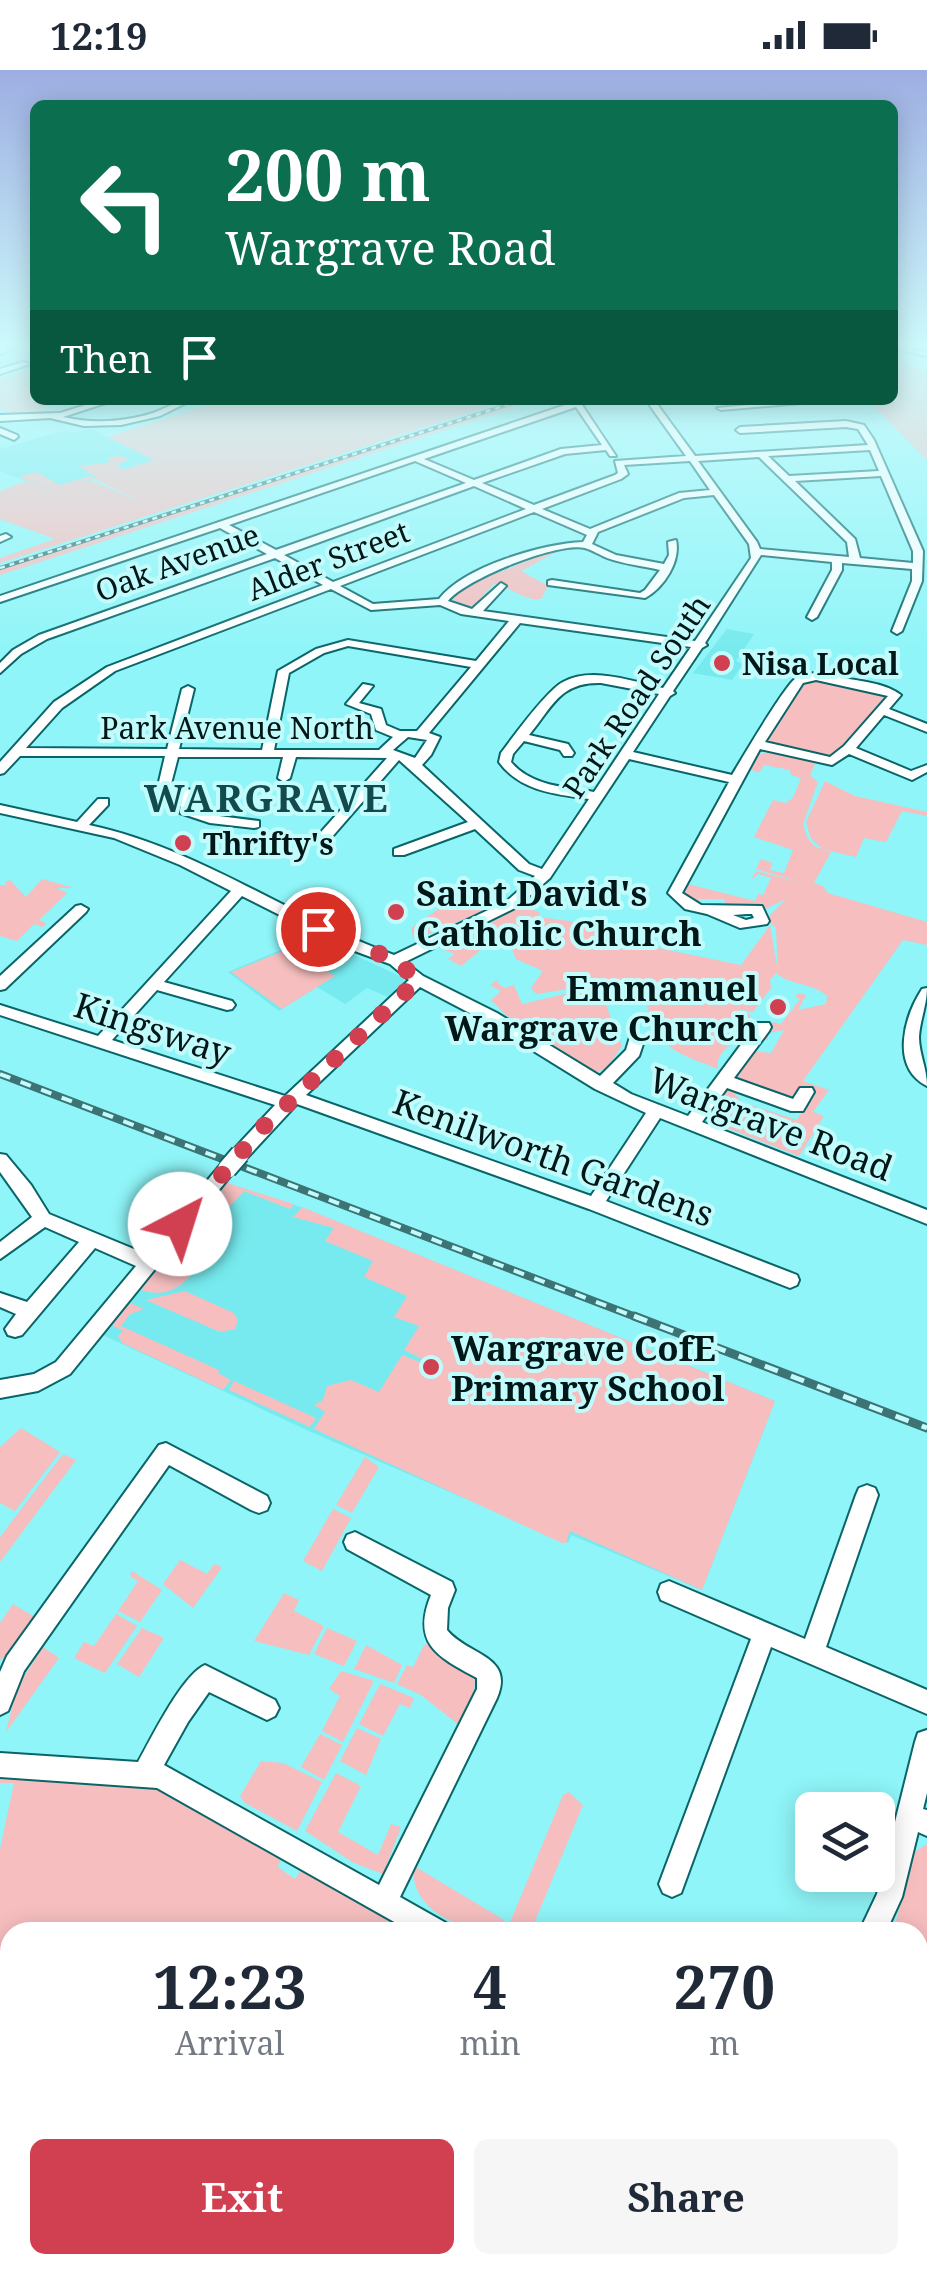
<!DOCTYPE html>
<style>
body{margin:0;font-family:"Noto Serif",serif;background:#f6f6f7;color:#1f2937;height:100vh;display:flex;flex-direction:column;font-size:38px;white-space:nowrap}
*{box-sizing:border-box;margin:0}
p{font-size:32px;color:#747a83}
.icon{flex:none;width:55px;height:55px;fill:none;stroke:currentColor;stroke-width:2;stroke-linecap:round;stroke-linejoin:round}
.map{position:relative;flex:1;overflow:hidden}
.panel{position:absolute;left:0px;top:1852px;width:928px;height:352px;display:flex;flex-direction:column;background:#fff;border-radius:30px 30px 0 0;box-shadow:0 5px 25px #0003}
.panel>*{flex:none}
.guide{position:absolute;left:30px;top:30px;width:868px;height:305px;border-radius:15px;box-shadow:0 5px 25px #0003;background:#0b6e4f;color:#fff;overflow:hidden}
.buttons{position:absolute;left:795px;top:1722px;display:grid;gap:20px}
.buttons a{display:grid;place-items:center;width:100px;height:100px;border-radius:15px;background:#fff;box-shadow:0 5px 25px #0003;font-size:50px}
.pin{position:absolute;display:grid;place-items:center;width:85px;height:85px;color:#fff;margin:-42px;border:5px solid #fff;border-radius:50%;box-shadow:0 2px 10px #0007}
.me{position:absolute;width:110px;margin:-55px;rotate:40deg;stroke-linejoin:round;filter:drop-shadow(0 0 8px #0008)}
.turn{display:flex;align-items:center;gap:35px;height:210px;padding:0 30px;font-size:45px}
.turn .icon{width:130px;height:130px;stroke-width:2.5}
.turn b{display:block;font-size:70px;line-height:85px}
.then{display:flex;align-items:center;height:95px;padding:0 30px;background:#0003;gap:20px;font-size:38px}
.eta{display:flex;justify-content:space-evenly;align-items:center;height:170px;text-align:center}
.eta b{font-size:60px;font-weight:700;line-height:70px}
.button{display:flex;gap:20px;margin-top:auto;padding:20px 30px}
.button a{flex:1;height:115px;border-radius:15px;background:#d14051;color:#fff;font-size:40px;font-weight:700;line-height:115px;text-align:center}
.button a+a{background:#f6f6f7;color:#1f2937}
.status{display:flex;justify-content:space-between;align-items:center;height:70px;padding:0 50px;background:#fff;direction:ltr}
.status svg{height:28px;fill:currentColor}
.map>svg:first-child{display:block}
.built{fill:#76eaee}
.green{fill:#f6bebf}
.water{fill:#cda5d9}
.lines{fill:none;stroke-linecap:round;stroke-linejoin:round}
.minor-casing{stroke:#096568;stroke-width:4}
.major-casing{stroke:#096568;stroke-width:5}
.minor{fill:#fff;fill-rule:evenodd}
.major{fill:#fff;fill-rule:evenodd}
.rail-far2-casing{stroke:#3c7375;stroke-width:4}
.rail-far1-casing{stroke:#3c7375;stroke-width:8}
.rail-casing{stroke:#3c7375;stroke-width:9}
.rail-far2{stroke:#c2fbfc;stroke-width:2.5;stroke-dasharray:5;stroke-linecap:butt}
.rail-far1{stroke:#c2fbfc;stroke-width:4;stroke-dasharray:11;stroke-linecap:butt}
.rail{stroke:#c2fbfc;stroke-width:5;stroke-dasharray:14;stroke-linecap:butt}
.minor-bridge-casing{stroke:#096568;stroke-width:22;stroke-linecap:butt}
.minor-bridge{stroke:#fff;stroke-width:18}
.route{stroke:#d14051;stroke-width:18;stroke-dasharray:0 32.4}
.poi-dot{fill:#d14051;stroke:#c2fbfc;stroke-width:4}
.labels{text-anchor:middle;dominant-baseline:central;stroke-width:8;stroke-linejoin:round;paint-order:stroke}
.far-street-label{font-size:30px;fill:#021718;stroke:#c2fbfc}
.far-poi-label{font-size:30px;font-weight:bold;fill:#021718;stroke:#c2fbfc;text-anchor:start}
.poi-label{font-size:35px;font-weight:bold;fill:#021718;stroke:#c2fbfc;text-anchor:start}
.street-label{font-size:35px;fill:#021718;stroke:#c2fbfc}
.far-district-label{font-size:38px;font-weight:bold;letter-spacing:2.5px;fill:#114b4d;stroke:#c2fbfc}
</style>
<div class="status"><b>12:19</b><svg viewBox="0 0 49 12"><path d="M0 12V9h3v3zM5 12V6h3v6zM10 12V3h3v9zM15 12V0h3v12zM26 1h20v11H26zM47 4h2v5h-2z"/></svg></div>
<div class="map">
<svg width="927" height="2204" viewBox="0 0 927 2204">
<rect width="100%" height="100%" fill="#8ff5f8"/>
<g class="built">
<path d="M91 359 156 389 145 432 94 409 53 422 0 401V379L65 360 74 363Z"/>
<path d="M727 559 754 564 736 591 743 594 732 610 693 603Z"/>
<path d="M314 866 406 909 388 927 367 918 345 934 317 917 279 941 228 902Z"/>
<path d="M227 1113 301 1137 775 1331 702 1520 571 1465 568 1473 311 1362 103 1265Z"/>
</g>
<g class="green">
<path d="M893 286 927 302V390L867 330H892Z"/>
<path d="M35 299V330H70L17 346 0 337V309Z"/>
<path d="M225 330H510L0 493V488L55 469 0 449V421L26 411 55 421 18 407 36 402 60 415 90 406 94 408 77 414 91 410 143 433 94 409 96 407 78 396 107 393 110 391 106 389 119 385 129 390 117 394 123 400 154 390 107 367Z"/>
<path d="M525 330H537L0 505V499L65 477Z"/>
<path d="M579 477 587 479 560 480 521 501 548 516 541 529C524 531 511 517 494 514L472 538 451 529 457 519 550 482Z"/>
<path d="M816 608 883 621 891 627 832 687 766 673 802 613Z"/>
<path d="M771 682 816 692 810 705 818 712 803 754C806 765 810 777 822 779L811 769 806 752 825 711 855 726 927 742V746L902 741 886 772 864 768 856 787 822 779 831 782 814 813 823 816 828 823 927 852V875L903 870 803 1011 829 1020 813 1042 824 1046 799 1086 714 1053 710 1038 724 1022 732 1020 741 1032 797 1050 813 1020 803 1017 792 1027 736 1008 735 1004 753 981 771 983 784 960 767 963 768 970 760 968 773 952 781 954 800 929 795 927 798 923 806 925 798 940 826 934 827 926C813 913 789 915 776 903L770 910 771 918 753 942 735 939 749 944 756 959 747 963 745 974 734 972C724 980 716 986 718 999 675 982 654 978 646 929L604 930 622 976 606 999 596 1002 506 945 491 930 501 921 490 915 499 909 497 913 505 918 514 915 522 934 569 923 568 919 536 924 531 918 543 901 516 889 509 872 518 865 505 860 461 896 448 889 455 884 441 879 520 837 540 842 538 847 593 854 629 872 741 895 770 855 778 902 776 858 769 852 770 845 786 829 763 840 750 835H726L724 829H699V836L681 825 684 813 755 831 758 824 763 825 771 808 758 804 751 810 756 801 800 812 756 799 761 789 772 793 770 800 784 803 793 780 754 767 773 730 785 733 793 728 801 708 791 705 790 700 764 695 760 702H755L751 698 759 684Z"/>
<path d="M42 809 75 818H57L67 823 39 850 46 853 43 857 34 854 17 871 0 866V815H6L5 812 10 810 26 827Z"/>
<path d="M450 831 483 841 414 870 411 858Z"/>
<path d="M288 879 335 906 282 939 231 902Z"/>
<path d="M227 1113 294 1134 290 1139 244 1121 195 1175 211 1182C191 1206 174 1233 139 1219Z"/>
<path d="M302 1137 775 1331 702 1520 570 1461 566 1473H562L314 1359 325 1342 314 1335 323 1330 327 1316 351 1310 379 1322 402 1285 420 1292 422 1289 404 1280 419 1256 394 1247 407 1226 364 1207 373 1191 325 1171 334 1158 293 1147Z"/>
<path d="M185 1221 234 1243 238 1251 235 1259 220 1262 146 1230Z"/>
<path d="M130 1233 144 1239 130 1244 121 1256 219 1300 218 1303 231 1310 223 1320 122 1273 118 1266 123 1261 112 1255Z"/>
<path d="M234 1311 316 1348 310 1357 229 1320Z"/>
<path d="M21 1358 60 1382 15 1441 0 1433V1377Z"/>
<path d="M63 1384 76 1390 0 1492V1467Z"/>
<path d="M365 1387 379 1397 352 1443 336 1435Z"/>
<path d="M333 1439 351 1448 322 1501 303 1491Z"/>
<path d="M180 1490 207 1504 214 1494 222 1497 193 1538 163 1514Z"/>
<path d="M132 1501 162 1520 140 1552 118 1541 138 1511 130 1506Z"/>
<path d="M284 1523 299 1530 294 1541 324 1556 309 1585 254 1571Z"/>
<path d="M13 1534 35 1547 10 1579 13 1582 0 1590V1553Z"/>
<path d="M116 1544 137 1556 105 1603 74 1588 84 1572 94 1576Z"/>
<path d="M142 1558 164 1568 139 1607 117 1594Z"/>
<path d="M327 1558 357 1571 344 1596 314 1584Z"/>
<path d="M430 1573 475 1609 473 1631 459 1655 421 1625 397 1614 407 1595 413 1597 424 1575Z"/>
<path d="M366 1575 402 1595 394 1613 354 1599Z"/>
<path d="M43 1577 59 1588 6 1662 17 1617Z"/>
<path d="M341 1601 374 1611 343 1672 322 1661 340 1626 329 1619Z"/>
<path d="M380 1614 414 1628 410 1638 400 1634 383 1666 359 1654Z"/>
<path d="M357 1658 381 1669 366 1705 340 1691Z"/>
<path d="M320 1664 342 1675 324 1710 301 1697Z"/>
<path d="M261 1691 283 1693 322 1712 297 1761 245 1733 240 1726Z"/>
<path d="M336 1703 361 1716 338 1762 378 1785 391 1754 401 1757 383 1804 354 1793 305 1761Z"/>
<path d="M0 1706 164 1719 282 1785 278 1797 295 1809 302 1799 415 1862H10V2195H918V1862H893L914 1782 927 1774V2204H0V1779L14 1713H0Z"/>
<path d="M569 1722 583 1735 531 1861 506 1862 563 1725Z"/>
<path d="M414 1796 504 1850 499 1862C463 1862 408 1840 414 1796Z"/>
</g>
<path class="water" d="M92 2195H323L300 2204H72Z"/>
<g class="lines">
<g class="minor-casing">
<g id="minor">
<path d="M898 278 927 282V286L899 280Z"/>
<path d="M23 292 30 294 0 304V299Z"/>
<path d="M102 330H115L63 347C92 354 125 352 153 343 167 338 178 330 192 330L160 346 121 355 84 356 50 348 0 351V345L60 343Z"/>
<path d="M580 330H592L582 335 616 386H610L606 380 565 384 482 413 534 435 615 405 618 403 615 391 686 386 646 330H654L695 386 868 375 858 359 846 357 740 363 736 360 740 357 846 351 864 355 874 370 923 481 922 511 902 561 897 564 892 561 912 511V499L842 493V500L817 547 812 550 807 547 832 500V492L761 485 705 573 707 575 702 578 673 621 675 623 670 626 633 682 732 705C741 690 785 615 796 608 812 598 833 606 849 609 867 612 886 614 901 625L889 639 927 654V662L884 645 856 678 911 701 927 695V702L912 710 849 684 832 695 760 679 682 823 701 835 762 836 769 851 767 854 740 858 707 844 685 839 668 823 729 712 629 689 550 808 517 837 405 892 423 906 497 943 600 1006 626 980 630 967H642L644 971 639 986 613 1013 631 1024 688 1046 757 953H769L771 957 769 961 734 1008 793 1029 800 1018H812L814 1022 803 1041H791L727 1018 702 1052 927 1140V1154L660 1048 606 1131 797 1205 799 1210 797 1215 790 1218 589 1139 297 1034 246 1089H234L231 1084 234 1079 275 1035 0 945V935L98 966 231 821 180 795 114 768 0 743V735L77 752 98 729H108V735L89 755C198 778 290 847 394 885L507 831 535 806 519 800 475 759 404 785H394V779L468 752 399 690 331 768H321V762L387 688 296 687 290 708 284 712 278 708 283 687H178L171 714 194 721 192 738 219 746 259 751V757L254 758 210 753 180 743 182 726 158 716 165 686H20L4 703 0 704V692L54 632 107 597 323 515 275 488 47 569 21 584 0 603V593L13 580 39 565 267 484 220 458 0 532V526ZM576 337 602 375 561 379 474 410 424 389ZM870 380 879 401 789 406 768 386ZM759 387 847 472 849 487 760 479 757 472 698 391ZM415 391 466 413 276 480 229 455ZM690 391 710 420 679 423 590 459 542 439 621 409 628 404 624 395ZM881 406 913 481V493L860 488 855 469 795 411ZM474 416 526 439 333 512 284 485ZM714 425 749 474 751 488 695 571 483 541 506 516 501 513 472 539 448 531C466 509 557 472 585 478 592 480 600 485 607 488 623 494 643 496 660 500L645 520 640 523 552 510 548 511V515L645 528C664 518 681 491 676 470L668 472 669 485 664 494 616 485 592 474 598 462 684 428ZM534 442 587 465 583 472C542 474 465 496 439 529L373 534 340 516ZM331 519 371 540 440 535 461 544 509 551 476 591 348 570 316 579 278 601 262 680 179 679 194 619 188 616 182 619 167 679 26 678 62 638 115 601ZM520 553 691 577 663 618C633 612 593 596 563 612 547 620 513 667 501 683L499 692C520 721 555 724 589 729L542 799 529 794 422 695 431 685 440 667 429 663ZM348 576 471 597 417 661H400L386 655 381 639 359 633 373 616 363 614 346 634 371 644 376 660 393 667 379 680H274L289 603 324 583ZM816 610 888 626 844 676 830 687 765 672 803 613ZM601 613 659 624 594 722C565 717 531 716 511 692L513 684 524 671 560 680 564 686H572L574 683 568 674 529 665C553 636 560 612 601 613ZM408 667 427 670 415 688 393 680ZM242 826 341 876 390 894 409 910 285 1026 112 970 157 920 227 940 232 939 235 935 232 931 164 912ZM747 844H752L754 848 746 850 733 845ZM420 917 485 951 595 1019 646 1043 591 1126 306 1025Z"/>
<path d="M799 330H837L721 340 717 338Z"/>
<path d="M0 358 17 365 18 367 14 370 0 364Z"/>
<path d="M6 464 11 467 0 472V466Z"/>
<path d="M81 835 88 839 86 842 5 919 0 920V906L76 836Z"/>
<path d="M927 918C927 935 920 950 919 967 919 984 927 998 927 1016 890 997 904 947 922 919Z"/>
<path d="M0 1084 6 1085 31 1115 49 1144 146 1184 221 1094H233L236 1099 70 1304 38 1321 0 1328V1310L34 1304 56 1292 136 1196 95 1178 22 1265 15 1267 8 1265 5 1259 16 1244 0 1237V1223L27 1232 79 1172 45 1157 0 1189V1172L32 1147 0 1102Z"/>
<path d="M166 1373 267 1426 270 1433 267 1440 259 1443 251 1440 169 1395 24 1601 8 1641 0 1645V1602L7 1586 159 1375Z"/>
<path d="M867 1415 875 1418 878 1425 826 1577 927 1620V1644L771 1577 681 1823 672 1827 663 1823 659 1814 751 1569 661 1530 658 1522 661 1514 669 1511 805 1569 856 1425 859 1418Z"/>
<path d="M355 1462 452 1512 455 1520 448 1538 447 1560C468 1586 515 1585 497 1628L400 1827 446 1853 450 1862H412L157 1718 0 1707V1683L138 1692C151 1669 182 1605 205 1595L275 1630 279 1638 275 1646 267 1650 209 1622 188 1652 164 1695 379 1815 477 1619V1608C438 1587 411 1574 431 1525L347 1479 344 1472 347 1465Z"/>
<path d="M927 1660V1723L923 1739 927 1740V1766L918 1762 902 1827 886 1862H859L877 1824 915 1672 918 1663Z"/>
</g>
</g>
<g class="major-casing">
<path id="major" d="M0 278H15L0 284Z"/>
</g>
<use href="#minor" class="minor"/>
<use href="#major" class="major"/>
<g class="rail-far2-casing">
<path id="rail-far2" d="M0 498 522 330"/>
</g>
<g class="rail-far1-casing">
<path id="rail-far1" d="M0 1004 641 1249"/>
</g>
<g class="rail-casing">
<path id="rail" d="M634 1246 927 1358"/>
</g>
<use href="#rail-far2" class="rail-far2"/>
<use href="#rail-far1" class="rail-far1"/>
<use href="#rail" class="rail"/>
<g class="minor-bridge-casing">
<path id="minor-bridge" d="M227 1099 240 1084"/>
</g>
<use href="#minor-bridge" class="minor-bridge"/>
</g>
<linearGradient id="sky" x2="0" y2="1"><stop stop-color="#9daee2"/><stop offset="0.47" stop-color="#cdfafc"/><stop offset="1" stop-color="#cdfafc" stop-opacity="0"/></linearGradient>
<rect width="927" height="586" fill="url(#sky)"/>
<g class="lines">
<path class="route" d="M180 1154 262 1058 418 910 395 890 318 859"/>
</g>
<g class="poi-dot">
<circle cx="722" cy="593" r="10"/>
<circle cx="183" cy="773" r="10"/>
<circle cx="396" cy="842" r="10"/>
<circle cx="778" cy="937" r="10"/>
<circle cx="431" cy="1297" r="10"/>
</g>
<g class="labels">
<g class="far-street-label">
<text transform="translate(328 490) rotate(-21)">Alder Street</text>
<text transform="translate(177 492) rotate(-20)">Oak Avenue</text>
<text transform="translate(636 626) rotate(-56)">Park Road South</text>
<text x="237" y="657">Park Avenue North</text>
</g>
<g class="far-poi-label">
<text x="742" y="593">Nisa Local</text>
<text x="203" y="773">Thrifty's</text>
</g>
<g class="poi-label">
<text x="416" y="822">Saint David's<tspan x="416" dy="40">Catholic Church</tspan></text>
<text x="758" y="917" text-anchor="end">Emmanuel<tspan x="758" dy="40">Wargrave Church</tspan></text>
<text x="451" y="1277">Wargrave CofE<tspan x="451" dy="40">Primary School</tspan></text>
</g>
<g class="street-label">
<text transform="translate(153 958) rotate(18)">Kingsway</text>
<text transform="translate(771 1053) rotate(21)">Wargrave Road</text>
<text transform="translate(554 1087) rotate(20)">Kenilworth Gardens</text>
</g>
<g class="far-district-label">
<text x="267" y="727">WARGRAVE</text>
</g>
</g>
</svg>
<div class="buttons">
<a><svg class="icon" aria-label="layers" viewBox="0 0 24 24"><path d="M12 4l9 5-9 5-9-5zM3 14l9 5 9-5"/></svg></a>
</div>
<div class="pin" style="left:318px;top:859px;background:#d93025"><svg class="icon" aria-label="arrive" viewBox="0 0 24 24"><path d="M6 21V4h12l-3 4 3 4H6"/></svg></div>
<svg class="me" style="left:180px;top:1154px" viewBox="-20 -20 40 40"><circle r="19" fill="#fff"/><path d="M0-13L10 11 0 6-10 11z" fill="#d14051"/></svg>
<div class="guide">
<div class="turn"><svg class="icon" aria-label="left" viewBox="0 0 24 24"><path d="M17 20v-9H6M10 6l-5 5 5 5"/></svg><div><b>200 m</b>Wargrave Road</div></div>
<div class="then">Then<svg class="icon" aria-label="arrive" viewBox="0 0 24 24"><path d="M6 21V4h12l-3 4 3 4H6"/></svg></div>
</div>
<section class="panel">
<div class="eta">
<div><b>12:23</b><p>Arrival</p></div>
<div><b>4</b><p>min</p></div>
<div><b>270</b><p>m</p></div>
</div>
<div class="button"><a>Exit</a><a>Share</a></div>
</section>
</div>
